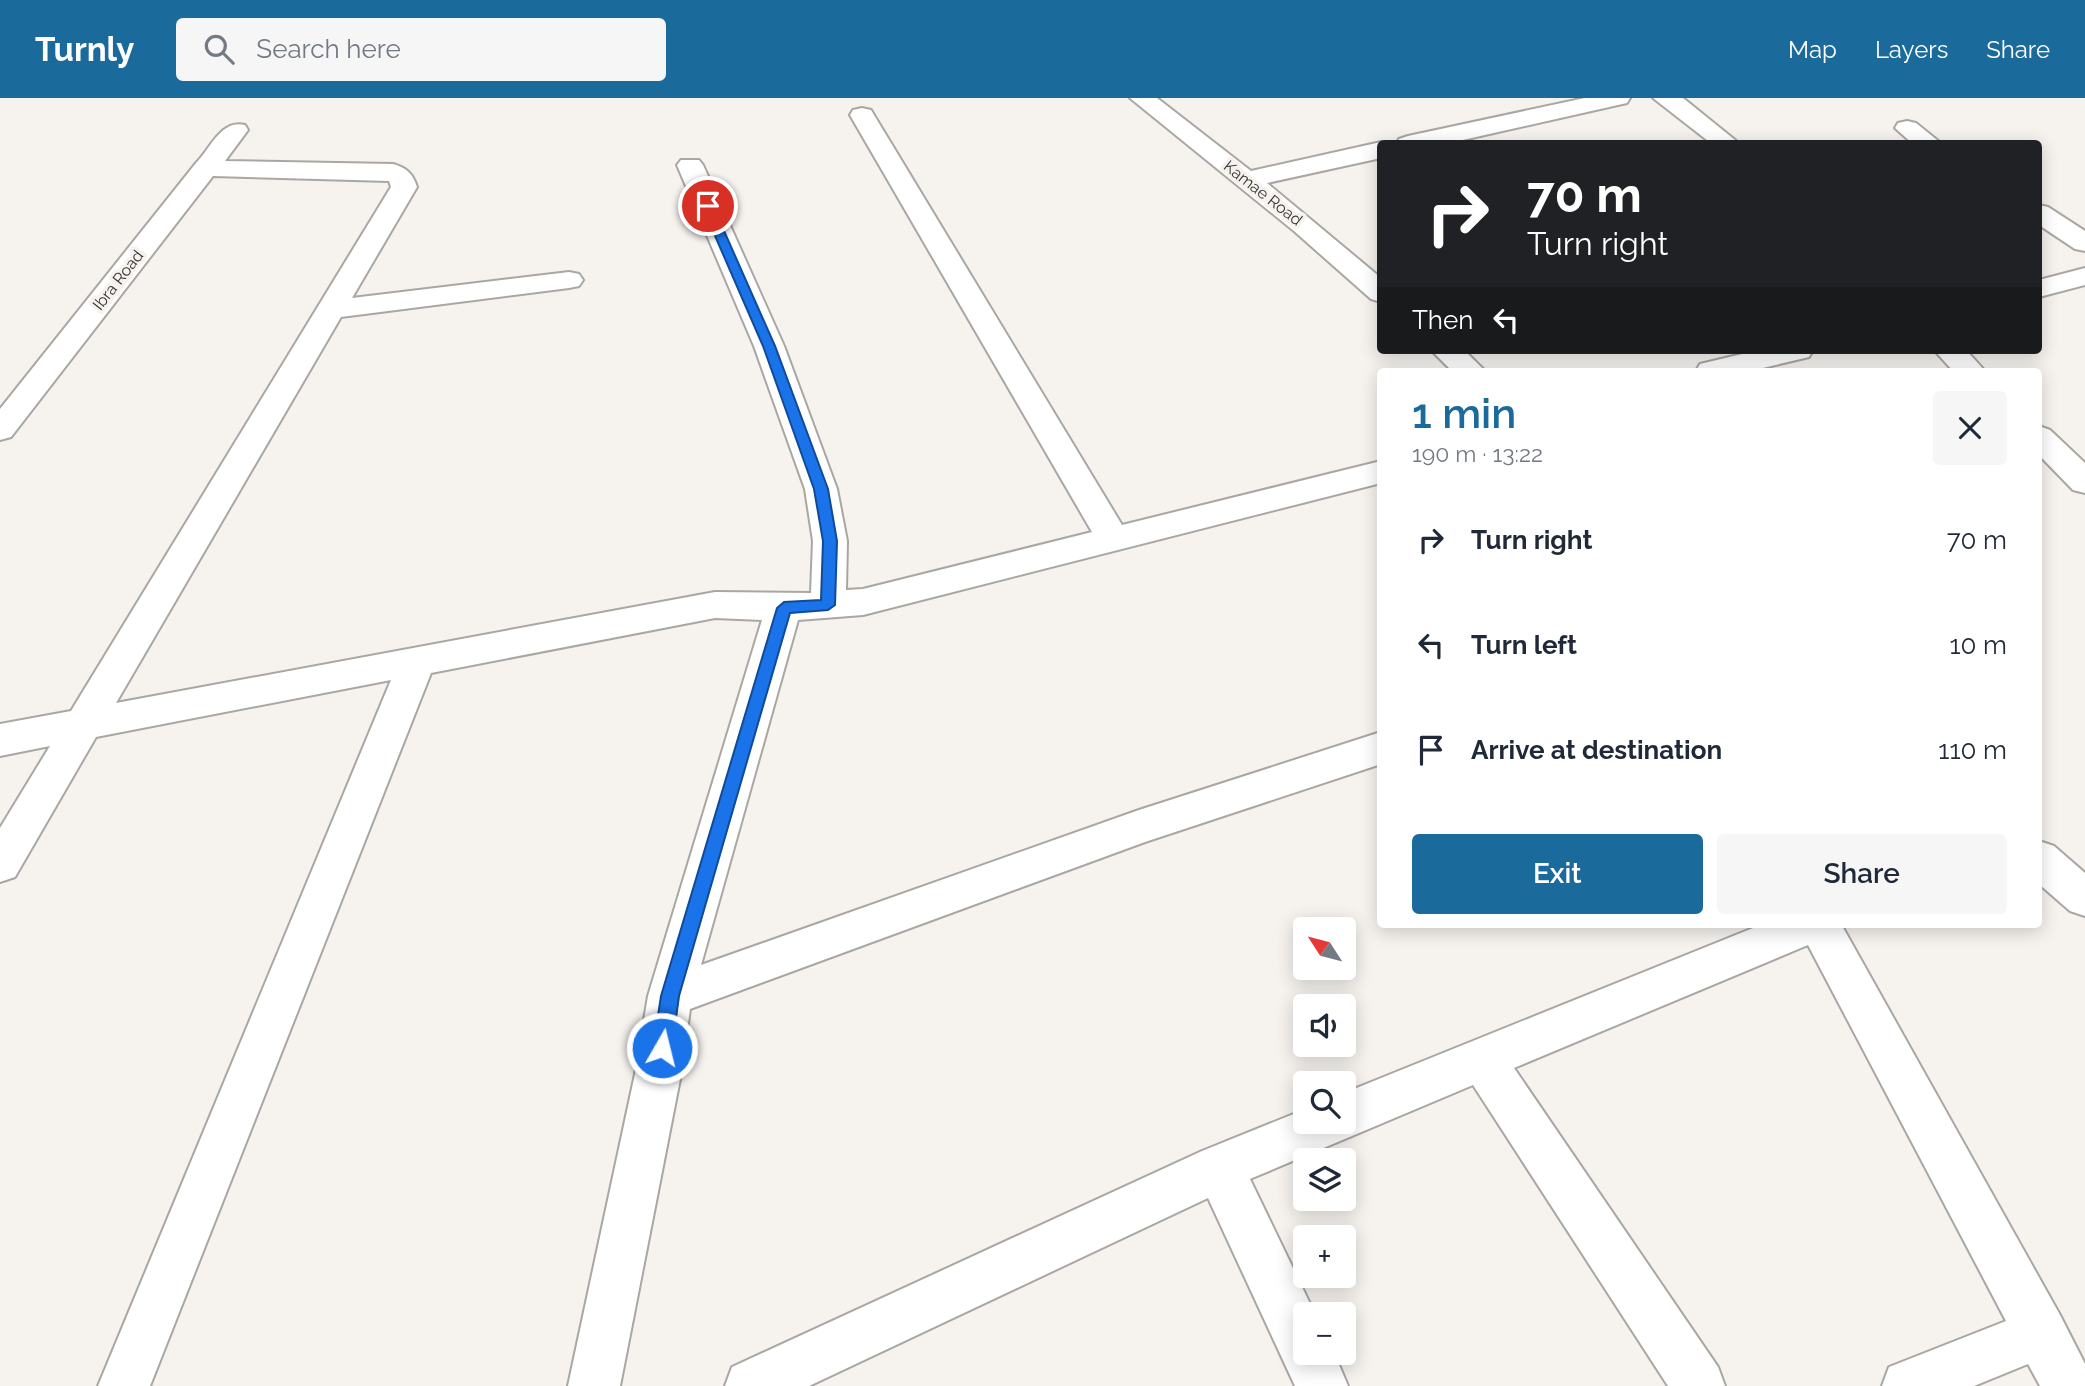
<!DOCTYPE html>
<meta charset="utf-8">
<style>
body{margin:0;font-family:Raleway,sans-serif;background:#f6f6f7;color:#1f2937;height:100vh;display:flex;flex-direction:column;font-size:26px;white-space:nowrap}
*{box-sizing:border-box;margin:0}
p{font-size:23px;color:#747a83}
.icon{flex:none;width:38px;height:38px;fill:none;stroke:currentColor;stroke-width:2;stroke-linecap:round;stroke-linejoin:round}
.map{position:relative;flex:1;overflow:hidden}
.panel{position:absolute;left:1377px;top:270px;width:665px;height:560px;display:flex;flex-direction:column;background:#fff;border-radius:7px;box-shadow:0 4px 18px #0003}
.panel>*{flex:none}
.guide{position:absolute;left:1377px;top:42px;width:665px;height:214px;border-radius:7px;box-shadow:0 4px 18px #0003;background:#202124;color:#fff;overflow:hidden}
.needle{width:46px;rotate:306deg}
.controls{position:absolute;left:1293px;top:819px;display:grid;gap:14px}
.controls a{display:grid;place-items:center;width:63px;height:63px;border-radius:7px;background:#fff;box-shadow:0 4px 18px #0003;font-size:35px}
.pin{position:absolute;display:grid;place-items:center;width:60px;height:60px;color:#fff;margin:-30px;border:4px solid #fff;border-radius:50%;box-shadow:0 2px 7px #0007}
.me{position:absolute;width:77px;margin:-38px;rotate:8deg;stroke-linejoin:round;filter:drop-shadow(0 0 5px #0008)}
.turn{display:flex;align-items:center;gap:24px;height:147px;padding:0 35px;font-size:32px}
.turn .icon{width:91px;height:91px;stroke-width:2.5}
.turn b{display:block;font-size:49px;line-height:60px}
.then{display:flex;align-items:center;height:66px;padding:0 35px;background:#0003;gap:14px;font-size:26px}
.round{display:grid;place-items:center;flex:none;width:74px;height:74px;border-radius:7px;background:#f6f6f7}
.headline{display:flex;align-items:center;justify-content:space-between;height:119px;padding:0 35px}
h1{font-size:42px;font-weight:600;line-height:52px;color:#1b6a9c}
.primary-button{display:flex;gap:14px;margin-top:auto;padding:14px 35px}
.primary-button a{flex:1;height:80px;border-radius:7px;background:#1b6a9c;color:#fff;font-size:28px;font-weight:600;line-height:80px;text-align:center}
.primary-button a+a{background:#f6f6f7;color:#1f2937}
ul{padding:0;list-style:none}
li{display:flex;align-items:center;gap:21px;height:105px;padding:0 35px}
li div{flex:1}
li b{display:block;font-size:26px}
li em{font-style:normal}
header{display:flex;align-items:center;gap:42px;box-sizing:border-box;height:98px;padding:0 35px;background:#1b6a9c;color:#fff}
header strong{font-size:33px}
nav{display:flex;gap:38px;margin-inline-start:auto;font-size:24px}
.search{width:490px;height:63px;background:#f6f6f7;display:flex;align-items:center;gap:18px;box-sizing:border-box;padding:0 24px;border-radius:7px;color:#747a83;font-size:26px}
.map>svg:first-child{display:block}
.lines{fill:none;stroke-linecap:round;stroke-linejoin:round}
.street-casing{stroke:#aaa7a3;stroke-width:4}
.street{fill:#fff;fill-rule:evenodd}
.route{fill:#1a73e8;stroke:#114b97;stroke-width:2}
.labels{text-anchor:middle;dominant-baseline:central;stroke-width:7;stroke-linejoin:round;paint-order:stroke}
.far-street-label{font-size:16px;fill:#353332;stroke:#f6f3ef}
</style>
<header>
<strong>Turnly</strong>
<div class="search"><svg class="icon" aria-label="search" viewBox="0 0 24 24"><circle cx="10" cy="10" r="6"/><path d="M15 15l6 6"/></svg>Search here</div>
<nav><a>Map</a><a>Layers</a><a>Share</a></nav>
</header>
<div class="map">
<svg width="2085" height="1288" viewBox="0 0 2085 1288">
<rect width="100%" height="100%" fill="#f6f3ef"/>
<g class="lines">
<g class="street-casing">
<g id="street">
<path d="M1130 0H1157L1251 73 1381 44 1385 46H1381V60L1267 85 1381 180V204L1371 201 1294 133Z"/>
<path d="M1585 0H1630L1627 5 1618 7 1445 46H1396L1399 41 1408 38Z"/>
<path d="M1653 0H1683L1740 46H1712Z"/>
<path d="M862 10 871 12 874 17 1122 427 1381 363V385L863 517 798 522 701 867 1139 712 1381 634V666L1145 744 690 911 681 976 620 1288H568L635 976 648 898 762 522 715 520 431 575 150 1288H98L391 582 96 639 15 779 0 784V730L50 648 0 658V626L71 613 391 89 389 83 213 78 11 339 0 342V311L196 65C211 50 221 21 245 27L248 32 225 63 393 66C407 70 413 76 417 89L352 200 569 174 579 176 583 182 579 188 569 190 341 219 116 605 715 494 811 495 813 443 805 391 754 248 677 67 681 62H699L703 67 784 248 837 391 847 443 846 492 863 491 1092 434 850 17 853 12Z"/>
<path d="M1907 23 1916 25 1942 46H1913L1895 30 1898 25Z"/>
<path d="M2039 107 2048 109 2085 133V153L2075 151 2039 127Z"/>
<path d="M2085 170V187L2039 199V182Z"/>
<path d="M1431 252H1464L1485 273H1452Z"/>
<path d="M1759 252H1813L1809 259 1750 273H1696L1700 266Z"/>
<path d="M1934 252H1966L1985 273H1953Z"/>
<path d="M2039 328 2050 332 2085 365V395L2073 392 2039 357Z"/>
<path d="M2039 743 2054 748 2085 775V818L2070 813 2039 786Z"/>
<path d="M1763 826H1841L2060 1217 2085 1266V1288H2040L2028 1266 1974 1288H1882L1889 1269 2006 1223 1808 847 1514 970 1718 1269 1725 1288H1668L1473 987 1250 1081 1315 1216H1306V1255H1334L1348 1288H1295L1208 1100 809 1288H725L732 1269 1202 1053 1306 1011V1024H1344V995Z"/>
</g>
</g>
<use href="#street" class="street"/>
</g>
<path class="route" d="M708 105 713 108 775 248 828 391 837 443 835 507 828 512 790 515 679 898 672 950 669 956 662 959 656 956 653 950 661 898 777 510 784 504 821 502 823 443 814 391 763 248 702 108Z"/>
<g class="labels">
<g class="far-street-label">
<text transform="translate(1263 95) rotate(38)">Kamae Road</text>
<text transform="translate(118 182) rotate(-52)">Ibra Road</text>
</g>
</g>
</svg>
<div class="controls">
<a><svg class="needle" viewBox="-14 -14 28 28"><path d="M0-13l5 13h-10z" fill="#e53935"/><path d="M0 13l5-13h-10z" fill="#747a83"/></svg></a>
<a><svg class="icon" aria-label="sound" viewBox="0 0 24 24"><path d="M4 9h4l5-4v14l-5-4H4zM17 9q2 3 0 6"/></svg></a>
<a><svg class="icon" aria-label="search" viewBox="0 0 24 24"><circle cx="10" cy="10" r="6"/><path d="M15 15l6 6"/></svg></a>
<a><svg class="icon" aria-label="layers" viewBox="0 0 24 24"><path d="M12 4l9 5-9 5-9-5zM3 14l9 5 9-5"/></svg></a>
<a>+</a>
<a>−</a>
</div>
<div class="pin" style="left:708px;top:108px;background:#d93025"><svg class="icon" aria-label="arrive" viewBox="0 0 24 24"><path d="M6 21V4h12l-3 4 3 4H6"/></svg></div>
<svg class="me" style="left:662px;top:950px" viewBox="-20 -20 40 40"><circle r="17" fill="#1a73e8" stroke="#fff" stroke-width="3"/><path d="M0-11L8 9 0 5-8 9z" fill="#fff"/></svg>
<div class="guide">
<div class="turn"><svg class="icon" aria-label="right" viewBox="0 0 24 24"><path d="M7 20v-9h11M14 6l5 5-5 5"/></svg><div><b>70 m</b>Turn right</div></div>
<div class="then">Then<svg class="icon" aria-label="left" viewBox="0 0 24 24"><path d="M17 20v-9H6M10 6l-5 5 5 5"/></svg></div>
</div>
<section class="panel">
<div class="headline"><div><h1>1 min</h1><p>190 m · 13:22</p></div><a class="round"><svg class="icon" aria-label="close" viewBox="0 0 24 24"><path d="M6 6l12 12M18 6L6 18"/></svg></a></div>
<ul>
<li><svg class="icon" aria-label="right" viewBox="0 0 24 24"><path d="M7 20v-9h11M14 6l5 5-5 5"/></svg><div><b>Turn right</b></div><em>70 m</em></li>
<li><svg class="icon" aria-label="left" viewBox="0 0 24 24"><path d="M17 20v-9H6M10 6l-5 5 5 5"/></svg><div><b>Turn left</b></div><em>10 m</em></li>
<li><svg class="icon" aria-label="arrive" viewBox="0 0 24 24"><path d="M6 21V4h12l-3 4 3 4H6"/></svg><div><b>Arrive at destination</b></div><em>110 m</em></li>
</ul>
<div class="primary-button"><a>Exit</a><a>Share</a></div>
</section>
</div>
